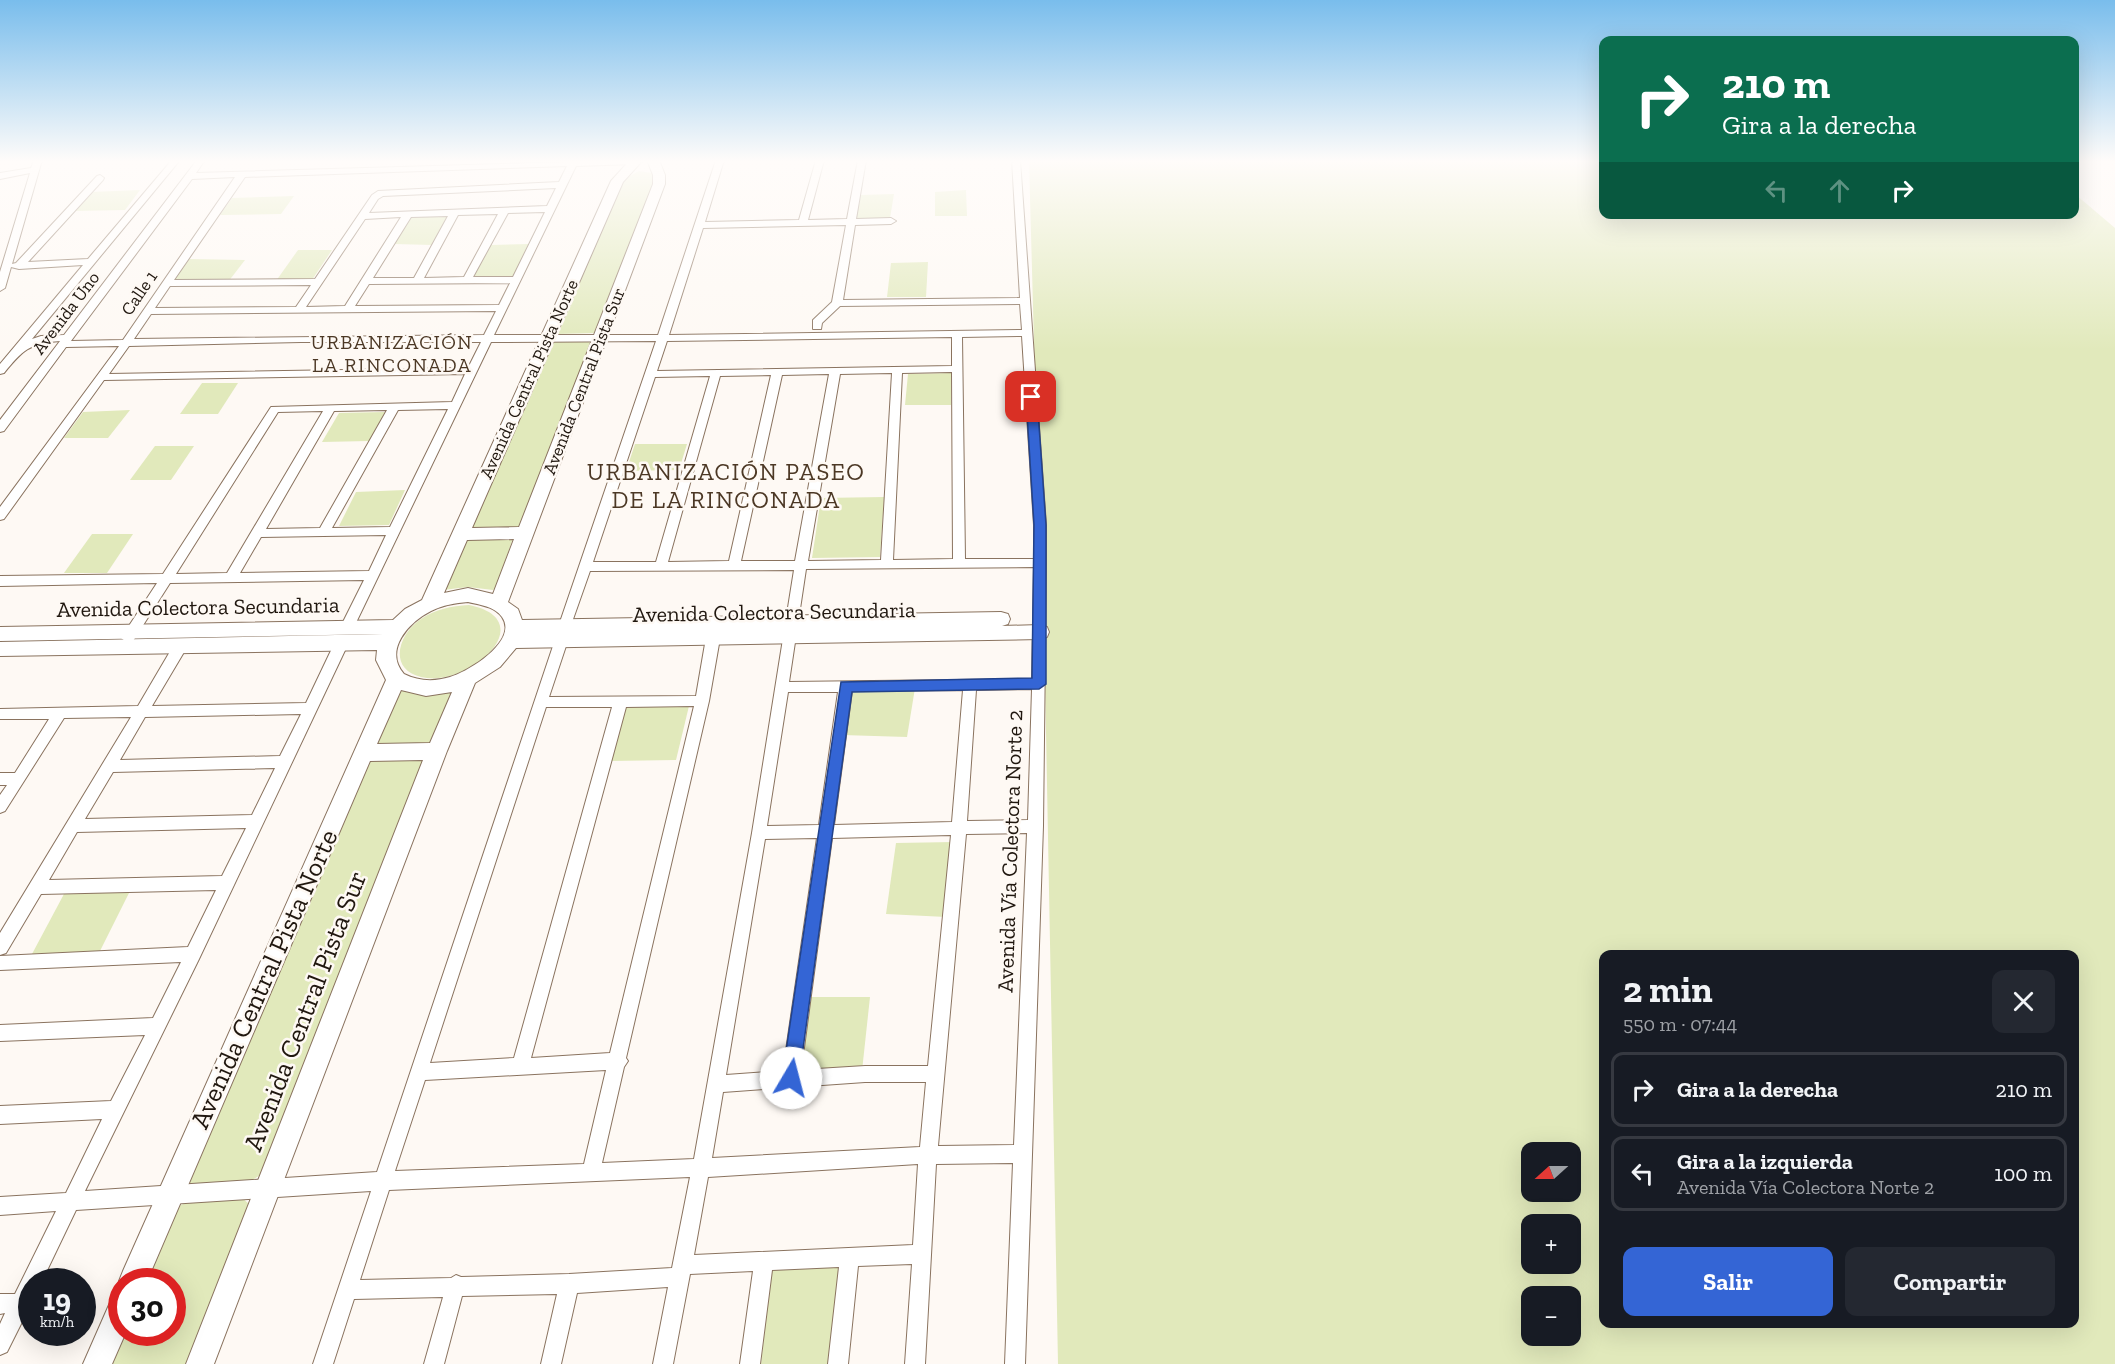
<!DOCTYPE html>
<html lang="es">
<meta charset="utf-8">
<style>
body{margin:0;font-family:"Zilla Slab",serif;background:#242831;color:#f1f3f6;height:100vh;display:flex;flex-direction:column;font-size:22px;white-space:nowrap}
*{box-sizing:border-box;margin:0}
p{font-size:20px;color:#9ea1a6}
.icon{flex:none;width:33px;height:33px;fill:none;stroke:currentColor;stroke-width:2;stroke-linecap:round;stroke-linejoin:round}
.map{position:relative;flex:1;overflow:hidden}
.sheet{position:absolute;left:1599px;top:950px;width:480px;height:378px;display:flex;flex-direction:column;background:#171b24;border-radius:12px;box-shadow:0 6px 24px #0002}
.sheet>*{flex:none}
.hud{position:absolute;left:1599px;top:36px;width:480px;height:183px;border-radius:12px;box-shadow:0 6px 24px #0002;background:#0b6e4f;color:#fff;overflow:hidden}
.needle{width:39px;rotate:249deg}
.controls{position:absolute;left:1521px;top:1142px;display:grid;gap:12px}
.controls a{display:grid;place-items:center;width:60px;height:60px;border-radius:12px;background:#171b24;box-shadow:0 6px 24px #0002;font-size:30px}
.speed{position:absolute;left:18px;top:1268px;display:flex;gap:12px;font-size:30px;font-weight:700;text-align:center}
.speed>*{display:grid;place-content:center;width:78px;height:78px;border-radius:50%;background:#171b24;box-shadow:0 6px 24px #0002;line-height:1}
.speed small{font-size:15px;font-weight:400}
.speed .limit{border:9px solid #d22;background:#fff;color:#111}
.pin{position:absolute;display:grid;place-items:center;width:51px;height:51px;color:#fff;margin:-26px;border-radius:12px;box-shadow:0 3px 9px #0006}
.me{position:absolute;width:66px;margin:-33px;rotate:8deg;stroke-linejoin:round;filter:drop-shadow(0 0 4px #0008)}
.turn{display:flex;align-items:center;gap:21px;height:126px;padding:0 24px;font-size:27px}
.turn .icon{width:78px;height:78px;stroke-width:2.5}
.turn b{display:block;font-size:42px;line-height:51px}
.lanes{display:flex;align-items:center;height:57px;padding:0 24px;background:#0003;justify-content:center;gap:30px;direction:ltr}
.lanes .off{opacity:.35}
.round{display:grid;place-items:center;flex:none;width:63px;height:63px;border-radius:12px;background:#242831}
.summary{display:flex;align-items:center;justify-content:space-between;height:102px;padding:0 24px}
h1{font-size:36px;font-weight:700;line-height:45px}
.cta{display:flex;gap:12px;margin-top:auto;padding:12px 24px}
.cta a{flex:1;height:69px;border-radius:12px;background:#3465d5;color:#fff;font-size:24px;font-weight:700;line-height:69px;text-align:center}
.cta a+a{background:#242831;color:#f1f3f6}
ul{padding:0;list-style:none}
li{display:flex;align-items:center;gap:18px;height:75px;margin:0 12px 9px;padding:0 12px;border:3px solid #363941;border-radius:12px}
li div{flex:1}
li b{display:block;font-size:22px}
li em{font-style:normal}
.map>svg:first-child{display:block}
.green{fill:#e1e9bb;fill-rule:evenodd}
.lines{fill:none;stroke-linecap:round;stroke-linejoin:round}
.street-casing{stroke:#8a735f;stroke-width:2}
.secondary-casing{stroke:#8a735f;stroke-width:2}
.street{fill:#fff;fill-rule:evenodd}
.secondary{fill:#fff;fill-rule:evenodd}
.route{fill:#3465d5;stroke:#22428a;stroke-width:1.5}
.labels{text-anchor:middle;dominant-baseline:central;stroke-width:5;stroke-linejoin:round;paint-order:stroke}
.far-street-label{font-size:18px;fill:#20170f;stroke:#fef9f4}
.far-neighbourhood-label{font-size:20px;letter-spacing:1.5px;fill:#4c3825;stroke:#fef9f4}
.street-label{font-size:22px;fill:#20170f;stroke:#fef9f4}
.neighbourhood-label{font-size:24px;letter-spacing:1.5px;fill:#4c3825;stroke:#fef9f4}
.near-street-label{font-size:27px;fill:#20170f;stroke:#fef9f4}
</style>
<div class="map">
<svg width="2115" height="1364" viewBox="0 0 2115 1364">
<rect width="100%" height="100%" fill="#fef9f4"/>
<g class="green">
<path d="M1029 160H1603L1604 214H2074L2075 194 2115 228V1364H1058L1044 626 1040 563ZM1604 954H2074V1323H1604ZM1532 1152H1570V1191H1532ZM1532 1224H1570V1263H1532ZM1532 1296H1570V1335H1532Z"/>
<path d="M639 171 652 173 656 179 597 333 556 334 619 182Z"/>
<path d="M140 190 125 210 73 211 90 192Z"/>
<path d="M966 190 967 216H935V192Z"/>
<path d="M894 194 890 218 856 219 861 195Z"/>
<path d="M294 196 281 214 220 215 232 198Z"/>
<path d="M449 215 433 245 394 244 411 218Z"/>
<path d="M529 244 515 275 510 277 473 276 491 245Z"/>
<path d="M298 250H332L312 280 276 281Z"/>
<path d="M189 259 245 260 228 282H173Z"/>
<path d="M928 262 926 297H887L891 263Z"/>
<path d="M552 341H588L592 344 520 525 518 528 470 529Z"/>
<path d="M951 373V405H905L908 374Z"/>
<path d="M202 383H238L218 414H180Z"/>
<path d="M130 410 108 438H64L83 412Z"/>
<path d="M385 412 369 441 322 442 339 413Z"/>
<path d="M635 444H687L679 470 626 471Z"/>
<path d="M155 446H194L171 480H130Z"/>
<path d="M405 490 389 525 339 526 356 492Z"/>
<path d="M884 497 880 557 812 558 821 498Z"/>
<path d="M92 534H133L107 573H64Z"/>
<path d="M467 538H513L496 588 493 590 468 587 443 590Z"/>
<path d="M469 605C543 620 470 689 421 677 387 669 399 633 421 619 436 609 451 606 469 605Z"/>
<path d="M400 686H458L431 745 381 747 375 738Z"/>
<path d="M915 688 907 737 842 735 848 689Z"/>
<path d="M624 706H689L676 760 610 761Z"/>
<path d="M424 758 268 1170 251 1181 194 1185 189 1183 188 1177 371 759Z"/>
<path d="M954 842 946 917 886 914 896 843Z"/>
<path d="M130 891 100 951 32 954 64 894Z"/>
<path d="M806 997H870L862 1071 796 1073Z"/>
<path d="M241 1197 249 1204 190 1364H105L122 1332H172V1281H141L176 1207 186 1203Z"/>
<path d="M772 1263H852L843 1364H761Z"/>
</g>
<g class="lines">
<g class="street-casing">
<path id="street" d="M34 160H42L12 264 16 263 97 176 100 175 104 178 103 180 28 262 88 259 172 160H180L32 339 41 336 64 335 197 160H205L196 173 638 160V163L635 164 576 166 494 335H658L716 160H724L705 222 799 220 816 160H824L808 220 847 219 858 160H866L856 219 891 218 896 221 891 224 855 225 843 300 1020 298 1012 160H1020L1046 525V563L1043 826 1025 1364H1005L1013 1163 936 1164 925 1364H905L912 1264 858 1266 848 1364H828L839 1267 772 1270 760 1364H740L753 1271 690 1274 673 1364H653L668 1287 577 1293 561 1364H541L557 1294 462 1296 444 1364H424L443 1297 354 1299 333 1364H313L371 1191 76 1210 42 1281H32V1302L7 1352 0 1355V1324L5 1313 0 1314V1294H15L56 1211 0 1215V1197L66 1193 102 1119 0 1124V1106L111 1101 145 1035 0 1041V1025L153 1018 181 962 0 970V956L188 947 216 890 41 894 6 953 0 955V933L131 717 64 718 5 811 0 813V795L7 785H0V773H15L49 719H0V709L138 706 175 643 180 642 187 647 152 706 306 703 336 640H346L348 644 199 959 85 1191 377 1172 556 637H566L568 640 549 697 696 696 706 638 708 635H718L720 638 709 701 626 1058 628 1061 624 1067 602 1163 694 1159 752 833 794 570 590 571 571 625 565 630 560 628 559 625 656 341 491 342 352 631H342L340 628 364 580 170 583 133 641 128 643 121 638 157 583 0 586V576L163 574 271 407 452 402 465 374 104 380 4 519 0 520V507L119 346 66 347 4 431 0 432V420L60 341C29 343 22 351 4 373L0 374V364L83 265 19 269 11 267 5 288 0 291V272L30 173 0 179V173L31 168ZM567 166 559 182 378 191 372 195 315 279 174 280 245 177ZM235 177 123 340 71 341 192 179ZM556 188 547 206 369 213 378 199 383 196ZM545 212 513 277H473L508 213ZM498 214 464 277 424 278 458 215ZM448 216 414 278H373L411 217ZM401 217 345 306 306 307 365 219ZM846 225 832 302 813 320V329H821L822 323 840 306 1020 304 1022 330 669 335 703 228ZM510 283 499 305 355 306 369 284ZM311 285 296 307 155 308 170 286ZM496 311 484 335 134 339 151 314ZM1022 336 1034 525V559H965L962 337ZM952 337V366L657 371 667 341ZM301 342H481L468 368 109 374 129 346ZM952 372 953 559 893 560 902 373ZM892 373 881 560 808 561 840 374ZM829 374 795 561H741L782 375ZM771 375 729 561 668 562 720 376ZM710 376 656 562H593L655 377ZM448 409 390 527 332 528 398 410ZM387 410 320 528 266 529 334 411ZM323 411 227 573 176 574 278 412ZM386 535 369 571 240 573 261 537ZM1034 567 1032 679 789 682 806 569ZM1032 689 1028 820 967 821 976 690ZM963 690 952 822 834 825 852 691ZM788 692H838L819 825 767 826ZM694 706 610 1053 531 1058 626 707ZM546 707H612L514 1058 430 1063ZM301 714 280 756 120 760 145 717ZM275 768 252 815 85 819 113 772ZM246 828 222 876 49 880 77 832ZM1027 833 1014 1145 938 1146 966 834ZM951 835 928 1066H865L801 1070 832 838ZM817 838 783 1071 726 1075 765 839ZM606 1070 584 1164 395 1171 425 1080ZM865 1082H926L920 1147 712 1158 723 1092ZM918 1164 913 1245 694 1255 708 1177ZM690 1177 672 1268 569 1274 461 1277 456 1275 451 1278 360 1280 389 1190Z"/>
</g>
<g class="secondary-casing">
<g id="secondary">
<path d="M630 160H643L623 182 472 528 519 527 653 184V175L647 160H659L665 175V184L508 602 518 609 522 620 1001 612 1008 614 1010 619 1008 624 1002 626 1040 625 1047 627 1049 632 1047 637 1040 639 516 648 500 667 475 683 447 751 214 1364H186L423 760 370 761 147 1281H122V1286L119 1281 123 1271 386 680 376 660 377 650 0 656V642L383 634 0 641V627L393 620 405 609 422 600 611 181ZM514 539 493 594 468 588 444 593 467 540ZM468 602C480 605 494 606 502 617 519 641 468 672 450 677 434 682 418 681 404 674 383 650 409 622 431 611 443 605 455 603 468 602ZM401 690 426 696 452 692 430 743 377 744Z"/>
<path d="M122 1294V1332H126L112 1364H83L112 1298Z"/>
</g>
</g>
<use href="#street" class="street"/>
<use href="#secondary" class="secondary"/>
</g>
<linearGradient id="sky" x2="0" y2="1"><stop stop-color="#79bdec"/><stop offset="0.46" stop-color="#fffcfa"/><stop offset="1" stop-color="#fffcfa" stop-opacity="0"/></linearGradient>
<rect width="2115" height="351" fill="url(#sky)"/>
<path class="route" d="M1031 393 1037 397 1046 525V684L1039 689 852 692 799 1078 797 1084 791 1087 785 1084 782 1078 841 682 1032 678 1034 525 1026 397Z"/>
<g class="labels">
<g class="far-street-label">
<text transform="translate(139 293) rotate(-56)">Calle 1</text>
<text transform="translate(66 313) rotate(-53)">Avenida Uno</text>
<text transform="translate(529 379) rotate(-66)">Avenida Central Pista Norte</text>
<text transform="translate(584 381) rotate(-69)">Avenida Central Pista Sur</text>
</g>
<g class="far-neighbourhood-label">
<text x="392" y="342">URBANIZACIÓN<tspan x="392" dy="23">LA RINCONADA</tspan></text>
</g>
<g class="street-label">
<text transform="translate(198 607) rotate(-1)">Avenida Colectora Secundaria</text>
<text transform="translate(774 612) rotate(-1)">Avenida Colectora Secundaria</text>
<text transform="translate(1010 851) rotate(-88)">Avenida Vía Colectora Norte 2</text>
</g>
<g class="neighbourhood-label">
<text x="726" y="471">URBANIZACIÓN PASEO<tspan x="726" dy="28">DE LA RINCONADA</tspan></text>
</g>
<g class="near-street-label">
<text transform="translate(264 979) rotate(-66)">Avenida Central Pista Norte</text>
<text transform="translate(305 1011) rotate(-69)">Avenida Central Pista Sur</text>
</g>
</g>
</svg>
<div class="controls">
<a><svg class="needle" viewBox="-14 -14 28 28"><path d="M0-13l5 13h-10z" fill="#e53935"/><path d="M0 13l5-13h-10z" fill="#9ea1a6"/></svg></a>
<a>+</a>
<a>−</a>
</div>
<div class="speed"><div>19<small>km/h</small></div><div class="limit">30</div></div>
<div class="pin" style="left:1031px;top:397px;background:#d93025"><svg class="icon" aria-label="arrive" viewBox="0 0 24 24"><path d="M6 21V4h12l-3 4 3 4H6"/></svg></div>
<svg class="me" style="left:791px;top:1078px" viewBox="-20 -20 40 40"><circle r="19" fill="#fff"/><path d="M0-13L10 11 0 6-10 11z" fill="#3465d5"/></svg>
<div class="hud">
<div class="turn"><svg class="icon" aria-label="right" viewBox="0 0 24 24"><path d="M7 20v-9h11M14 6l5 5-5 5"/></svg><div><b>210 m</b>Gira a la derecha</div></div>
<div class="lanes"><svg class="icon off" aria-label="left" viewBox="0 0 24 24"><path d="M17 20v-9H6M10 6l-5 5 5 5"/></svg><svg class="icon off" aria-label="ahead" viewBox="0 0 24 24"><path d="M12 20V5M6 11l6-6 6 6"/></svg><svg class="icon" aria-label="right" viewBox="0 0 24 24"><path d="M7 20v-9h11M14 6l5 5-5 5"/></svg></div>
</div>
<section class="sheet">
<div class="summary"><div><h1>2 min</h1><p>550 m · 07:44</p></div><a class="round"><svg class="icon" aria-label="close" viewBox="0 0 24 24"><path d="M6 6l12 12M18 6L6 18"/></svg></a></div>
<ul>
<li><svg class="icon" aria-label="right" viewBox="0 0 24 24"><path d="M7 20v-9h11M14 6l5 5-5 5"/></svg><div><b>Gira a la derecha</b></div><em>210 m</em></li>
<li><svg class="icon" aria-label="left" viewBox="0 0 24 24"><path d="M17 20v-9H6M10 6l-5 5 5 5"/></svg><div><b>Gira a la izquierda</b><p>Avenida Vía Colectora Norte 2</p></div><em>100 m</em></li>
</ul>
<div class="cta"><a>Salir</a><a>Compartir</a></div>
</section>
</div>
